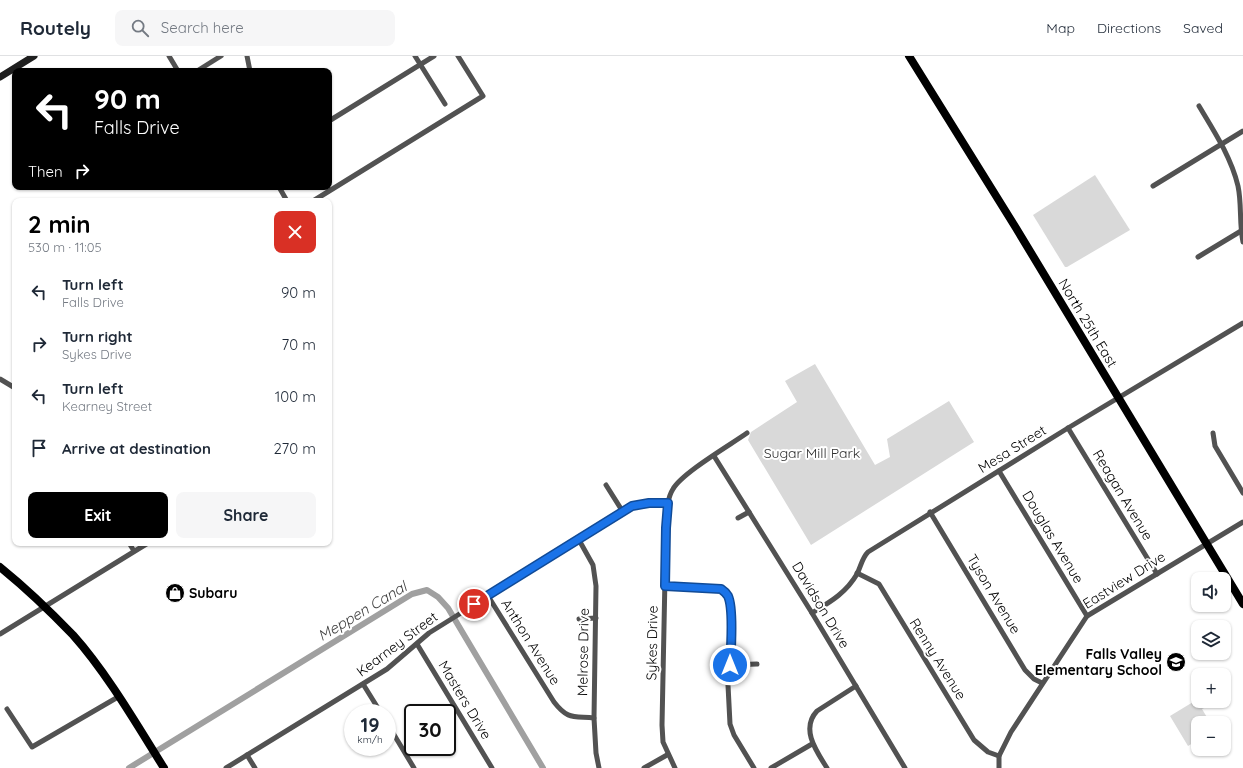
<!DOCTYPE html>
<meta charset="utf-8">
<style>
body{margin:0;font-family:Quicksand,sans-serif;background:#f6f6f7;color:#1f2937;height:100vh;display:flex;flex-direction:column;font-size:15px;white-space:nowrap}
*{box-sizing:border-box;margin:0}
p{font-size:13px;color:#747a83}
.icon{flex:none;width:22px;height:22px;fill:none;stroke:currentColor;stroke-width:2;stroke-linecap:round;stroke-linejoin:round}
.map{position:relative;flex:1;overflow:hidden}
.sheet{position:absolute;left:12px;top:142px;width:320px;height:348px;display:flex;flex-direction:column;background:#fff;border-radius:8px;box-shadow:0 1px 3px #0004}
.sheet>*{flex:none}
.top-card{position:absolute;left:12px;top:12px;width:320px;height:122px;border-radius:8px;box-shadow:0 1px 3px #0004;background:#000;color:#fff;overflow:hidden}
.controls{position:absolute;left:1191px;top:516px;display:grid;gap:8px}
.controls a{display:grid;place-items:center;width:40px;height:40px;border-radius:8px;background:#fff;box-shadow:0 1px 3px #0004;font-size:20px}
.speed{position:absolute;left:344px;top:648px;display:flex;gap:8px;font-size:20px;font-weight:700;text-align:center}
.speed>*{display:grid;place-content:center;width:52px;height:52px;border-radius:50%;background:#fff;box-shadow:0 1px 3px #0004;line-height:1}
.speed small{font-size:10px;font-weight:400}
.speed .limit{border:2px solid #111;border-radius:6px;background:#fff;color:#111}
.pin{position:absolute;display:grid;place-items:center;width:34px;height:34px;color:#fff;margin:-17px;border:2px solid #fff;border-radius:50%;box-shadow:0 1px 4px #0007}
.me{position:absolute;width:44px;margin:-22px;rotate:0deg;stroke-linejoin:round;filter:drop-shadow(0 0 3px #0008)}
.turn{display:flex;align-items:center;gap:14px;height:84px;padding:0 16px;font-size:18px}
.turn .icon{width:52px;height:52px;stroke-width:2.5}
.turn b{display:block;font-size:28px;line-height:34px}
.then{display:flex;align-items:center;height:38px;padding:0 16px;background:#0003;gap:8px;font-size:15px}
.round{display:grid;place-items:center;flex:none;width:42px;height:42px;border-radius:8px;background:#f6f6f7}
.overview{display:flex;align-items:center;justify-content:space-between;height:68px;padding:0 16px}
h1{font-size:24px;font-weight:700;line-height:30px;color:#000}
.cta{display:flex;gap:8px;margin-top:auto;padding:8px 16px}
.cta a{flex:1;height:46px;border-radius:8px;background:#000;color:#fff;font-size:16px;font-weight:700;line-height:46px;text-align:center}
.cta a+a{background:#f6f6f7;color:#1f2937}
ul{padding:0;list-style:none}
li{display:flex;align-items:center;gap:12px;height:52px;padding:0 16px}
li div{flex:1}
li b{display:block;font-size:15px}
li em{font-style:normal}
header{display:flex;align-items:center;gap:24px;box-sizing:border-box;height:56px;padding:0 20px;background:#fff;border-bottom:1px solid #e0e1e3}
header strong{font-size:19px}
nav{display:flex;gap:22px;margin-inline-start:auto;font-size:14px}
.search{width:280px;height:36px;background:#f6f6f7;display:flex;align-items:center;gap:10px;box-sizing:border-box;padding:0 14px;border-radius:8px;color:#747a83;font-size:15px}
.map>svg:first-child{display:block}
.green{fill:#d9d9d9}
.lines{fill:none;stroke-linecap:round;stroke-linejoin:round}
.canal{stroke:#a0a0a0;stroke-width:6}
.minor{stroke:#525252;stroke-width:5}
.secondary{stroke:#1f1f1f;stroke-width:7}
.primary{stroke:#000;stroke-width:8}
.route-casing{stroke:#114b97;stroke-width:10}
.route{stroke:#1a73e8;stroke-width:7}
.labels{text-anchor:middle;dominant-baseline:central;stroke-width:4;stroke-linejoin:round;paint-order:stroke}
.street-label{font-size:14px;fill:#000;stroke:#fff}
.park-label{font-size:14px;fill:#303030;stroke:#fff}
.poi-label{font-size:14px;font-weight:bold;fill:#000;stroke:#fff;text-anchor:start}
.water-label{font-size:15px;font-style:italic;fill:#414141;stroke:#fff}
</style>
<header>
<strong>Routely</strong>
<div class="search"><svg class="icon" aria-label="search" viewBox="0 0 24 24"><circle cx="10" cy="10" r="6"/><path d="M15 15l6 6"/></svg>Search here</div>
<nav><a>Map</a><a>Directions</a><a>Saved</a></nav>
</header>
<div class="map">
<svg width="1243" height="712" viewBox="0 0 1243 712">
<rect width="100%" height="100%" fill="#fff"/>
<g class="green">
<path d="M1095 119 1130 174 1067 211H1065L1033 159Z"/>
<path d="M815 308 875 409 890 401 887 383 949 345 974 386 811 489 748 384 751 376 797 346 785 325Z"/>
<path d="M1198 643 1204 652 1202 653 1208 663 1192 672 1198 684 1188 690 1170 660Z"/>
</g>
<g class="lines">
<path class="canal" d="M129 712 412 538 427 534 438 541 448 552 543 712"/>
<g class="minor">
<path d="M169 0 178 15"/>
<path d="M247 0 250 15"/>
<path d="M415 0 445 48"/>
<path d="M197 15 221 0"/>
<path d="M1199 50C1214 75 1231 101 1238 130 1242 149 1239 167 1243 186"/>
<path d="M329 65 434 0"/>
<path d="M1153 130 1243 75"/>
<path d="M279 131 287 145"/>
<path d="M313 145 483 40 458 0"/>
<path d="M1198 201 1241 175"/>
<path d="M0 323 15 332"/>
<path d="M1068 372 1157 518"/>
<path d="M1213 377 1215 390 1243 437"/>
<path d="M714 400 812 557 905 712"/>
<path d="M999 415 1087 560"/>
<path d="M606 429 623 456"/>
<path d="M930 456 1025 614 1034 623 1042 627"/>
<path d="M738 462 749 456"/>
<path d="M579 484 593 509 596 530 594 662 596 697 599 712"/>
<path d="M129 487 134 495"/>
<path d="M857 517 879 528 974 684 988 696 999 700"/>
<path d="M665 530 721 533 729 541 731 558 730 609 728 629 730 668 734 679 754 712"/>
<path d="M488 540 554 646C568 664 573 660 594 662"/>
<path d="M812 557C830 546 846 537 857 518 861 510 862 502 868 496L1068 372 1243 267"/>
<path d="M579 563 596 562"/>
<path d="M0 578 148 487"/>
<path d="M417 588 492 712"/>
<path d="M730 609 757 608"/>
<path d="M363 628 381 657"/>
<path d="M7 653 32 691 118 641"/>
<path d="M387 667 414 712"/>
<path d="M247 699 255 712"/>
<path d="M226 712 387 613 429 577 632 450 649 447H668"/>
<path d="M644 712 667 699"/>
<path d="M675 712 663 686 662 669 666 472C667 460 666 444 673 433 682 417 730 389 747 377"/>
<path d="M771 712 812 688"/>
<path d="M827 712C817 696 800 673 817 655L856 630"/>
<path d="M999 712V700L1011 676 1087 560 1243 466"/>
</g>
<path class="secondary" d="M0 21 34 0"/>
<g class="primary">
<path d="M909 0 1016 172 1243 548"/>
<path d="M0 511C26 532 50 555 73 579 107 617 137 669 164 712"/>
</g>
</g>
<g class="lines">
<g class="route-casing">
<path id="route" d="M474 548 632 450 649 447H668L666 472 665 530 721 533C724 535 726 537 728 540 734 553 731 593 730 609"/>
</g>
<use href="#route" class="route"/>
</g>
<defs>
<g id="shop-disc" transform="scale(1)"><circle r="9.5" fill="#000" stroke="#fff"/><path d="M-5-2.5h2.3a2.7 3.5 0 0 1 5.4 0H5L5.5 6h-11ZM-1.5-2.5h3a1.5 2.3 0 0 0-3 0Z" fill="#fff"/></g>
<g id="school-disc" transform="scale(1)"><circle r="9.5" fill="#000" stroke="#fff"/><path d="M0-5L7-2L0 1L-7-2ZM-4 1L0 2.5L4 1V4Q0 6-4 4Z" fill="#fff"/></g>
</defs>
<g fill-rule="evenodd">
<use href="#shop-disc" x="175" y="537"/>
<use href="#school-disc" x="1176" y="606"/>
</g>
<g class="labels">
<g class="street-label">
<text transform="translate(1088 267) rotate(59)">North 25th East</text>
<text transform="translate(1012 393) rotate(-32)">Mesa Street</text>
<text transform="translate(1123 439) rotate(59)">Reagan Avenue</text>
<text transform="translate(1053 481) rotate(59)">Douglas Avenue</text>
<text transform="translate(1124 524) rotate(-32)">Eastview Drive</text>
<text transform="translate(994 538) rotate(59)">Tyson Avenue</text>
<text transform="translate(821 549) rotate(59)">Davidson Drive</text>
<text transform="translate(531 586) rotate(58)">Anthon Avenue</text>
<text transform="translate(652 587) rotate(-89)">Sykes Drive</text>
<text transform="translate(397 588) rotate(-37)">Kearney Street</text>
<text transform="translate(583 596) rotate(-89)">Melrose Drive</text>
<text transform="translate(938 603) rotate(58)">Renny Avenue</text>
<text transform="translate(465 644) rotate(59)">Masters Drive</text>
</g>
<g class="park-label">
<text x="812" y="397">Sugar Mill Park</text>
</g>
<g class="poi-label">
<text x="189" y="537">Subaru</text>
<text x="1162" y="598" text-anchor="end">Falls Valley<tspan x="1162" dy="16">Elementary School</tspan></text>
</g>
<g class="water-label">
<text transform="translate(362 555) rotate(-31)">Meppen Canal</text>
</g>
</g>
</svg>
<div class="controls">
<a><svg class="icon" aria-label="sound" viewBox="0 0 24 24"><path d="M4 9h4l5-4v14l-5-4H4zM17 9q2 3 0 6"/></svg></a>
<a><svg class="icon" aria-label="layers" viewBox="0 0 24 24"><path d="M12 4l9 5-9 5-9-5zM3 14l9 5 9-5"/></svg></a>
<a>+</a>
<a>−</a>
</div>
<div class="speed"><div>19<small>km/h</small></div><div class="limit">30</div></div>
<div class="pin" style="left:474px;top:548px;background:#d93025"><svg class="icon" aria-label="arrive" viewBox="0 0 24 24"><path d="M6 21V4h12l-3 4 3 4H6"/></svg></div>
<svg class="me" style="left:730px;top:609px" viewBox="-20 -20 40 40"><circle r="17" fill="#1a73e8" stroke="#fff" stroke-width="3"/><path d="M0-11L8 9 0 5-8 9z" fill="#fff"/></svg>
<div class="top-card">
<div class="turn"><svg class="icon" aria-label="left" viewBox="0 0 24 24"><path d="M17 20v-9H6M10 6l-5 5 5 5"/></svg><div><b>90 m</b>Falls Drive</div></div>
<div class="then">Then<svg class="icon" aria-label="right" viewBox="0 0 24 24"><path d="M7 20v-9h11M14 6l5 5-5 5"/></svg></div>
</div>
<section class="sheet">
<div class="overview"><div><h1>2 min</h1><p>530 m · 11:05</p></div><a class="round" style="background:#d93025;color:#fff"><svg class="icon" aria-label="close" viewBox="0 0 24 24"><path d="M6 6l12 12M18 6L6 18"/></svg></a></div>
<ul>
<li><svg class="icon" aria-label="left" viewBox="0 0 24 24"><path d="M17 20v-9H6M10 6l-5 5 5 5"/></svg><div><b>Turn left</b><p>Falls Drive</p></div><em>90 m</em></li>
<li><svg class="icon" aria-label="right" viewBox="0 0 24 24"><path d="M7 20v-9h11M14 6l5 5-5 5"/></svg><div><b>Turn right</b><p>Sykes Drive</p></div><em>70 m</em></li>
<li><svg class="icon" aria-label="left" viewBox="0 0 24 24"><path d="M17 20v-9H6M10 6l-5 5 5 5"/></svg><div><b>Turn left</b><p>Kearney Street</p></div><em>100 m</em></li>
<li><svg class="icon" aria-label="arrive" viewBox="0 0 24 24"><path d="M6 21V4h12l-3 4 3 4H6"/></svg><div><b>Arrive at destination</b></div><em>270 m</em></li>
</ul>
<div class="cta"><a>Exit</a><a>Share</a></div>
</section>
</div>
